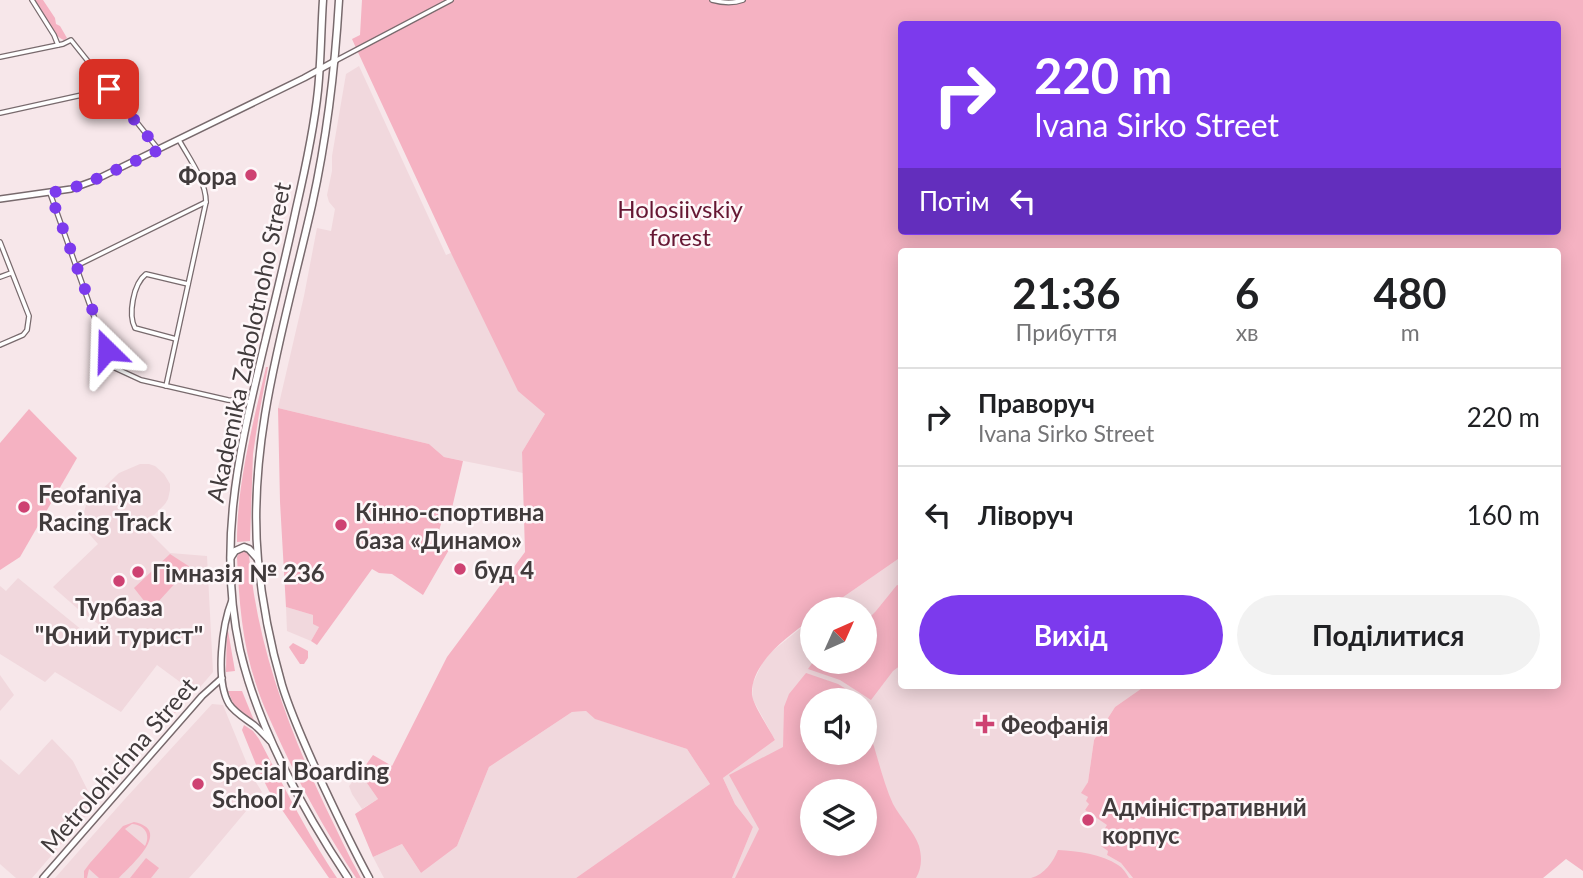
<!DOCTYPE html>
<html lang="uk">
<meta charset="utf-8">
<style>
body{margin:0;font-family:Lato,sans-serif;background:#f2f2f2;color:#202124;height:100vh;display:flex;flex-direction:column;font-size:26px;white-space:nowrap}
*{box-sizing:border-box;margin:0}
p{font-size:23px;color:#757577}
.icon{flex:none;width:38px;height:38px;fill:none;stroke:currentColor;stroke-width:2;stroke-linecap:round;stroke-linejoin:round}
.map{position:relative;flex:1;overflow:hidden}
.drawer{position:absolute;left:898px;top:248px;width:663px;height:441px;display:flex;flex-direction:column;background:#fff;border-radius:7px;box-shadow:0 4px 18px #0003}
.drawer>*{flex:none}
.banner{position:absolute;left:898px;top:21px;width:663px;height:214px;border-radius:7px;box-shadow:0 4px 18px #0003;background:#7c3aed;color:#fff;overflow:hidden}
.needle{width:46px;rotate:45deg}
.tools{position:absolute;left:800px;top:597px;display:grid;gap:14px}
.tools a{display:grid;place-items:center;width:77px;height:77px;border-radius:50%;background:#fff;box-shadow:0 4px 18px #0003;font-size:35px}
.pin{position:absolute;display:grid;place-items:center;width:60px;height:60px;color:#fff;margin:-30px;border-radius:14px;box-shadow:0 4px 10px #0006}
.me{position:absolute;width:77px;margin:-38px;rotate:338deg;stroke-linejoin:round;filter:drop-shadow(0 0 5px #0008)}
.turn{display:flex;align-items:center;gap:24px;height:147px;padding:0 21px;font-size:32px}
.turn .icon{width:91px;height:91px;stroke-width:2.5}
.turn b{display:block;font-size:49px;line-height:60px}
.then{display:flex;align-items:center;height:66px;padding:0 21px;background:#0003;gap:14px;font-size:26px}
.eta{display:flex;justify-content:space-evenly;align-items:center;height:119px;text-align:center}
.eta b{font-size:42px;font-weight:700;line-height:49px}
.button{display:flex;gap:14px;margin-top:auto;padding:14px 21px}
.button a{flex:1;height:80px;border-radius:42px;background:#7c3aed;color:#fff;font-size:28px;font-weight:700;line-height:80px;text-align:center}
.button a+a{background:#f2f2f2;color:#202124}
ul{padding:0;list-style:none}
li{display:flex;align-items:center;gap:21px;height:98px;padding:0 21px;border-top:2px solid #e0e0e0}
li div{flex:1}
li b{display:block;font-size:26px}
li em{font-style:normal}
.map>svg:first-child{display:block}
.built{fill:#f1d8dd;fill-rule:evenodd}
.green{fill:#f5b2c2;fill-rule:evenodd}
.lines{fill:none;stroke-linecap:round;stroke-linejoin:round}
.minor-casing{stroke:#786a6d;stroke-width:6}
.tertiary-casing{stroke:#786a6d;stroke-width:8}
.trunk-casing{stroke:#786a6d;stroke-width:9}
.minor{stroke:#fff;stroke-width:3.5}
.tertiary{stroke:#fff;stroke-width:5}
.trunk{stroke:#fff;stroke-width:6}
.route{stroke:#7c3aed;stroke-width:12;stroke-dasharray:0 21.6}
.poi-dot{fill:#ce4272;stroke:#fef7f9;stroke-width:2.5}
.labels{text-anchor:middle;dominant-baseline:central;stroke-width:5;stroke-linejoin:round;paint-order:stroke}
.poi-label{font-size:24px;font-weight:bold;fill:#413b3c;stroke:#fef7f9;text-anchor:start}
.park-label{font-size:24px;fill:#661733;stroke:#fef7f9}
.street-label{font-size:24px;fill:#413b3c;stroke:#fef7f9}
</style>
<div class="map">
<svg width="1583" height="878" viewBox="0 0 1583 878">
<rect width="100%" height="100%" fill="#f7e7ea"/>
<g class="built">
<path d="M359 66 446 255 451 253 545 414 522 452 523 473 444 457 429 444 278 408 304 296 317 228 331 231 335 209 329 202 327 195 332 171V156L346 74Z"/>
<path d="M140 464H149L155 466 164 474 170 484V490L168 499 165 504 143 526 170 553 207 556 213 672 195 693 157 665 121 712 55 672 45 682 0 654V586L6 591 18 578 104 648 113 635 78 609 53 587 98 544 84 528 82 520 86 505 119 473Z"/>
<path d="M901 557V686H1145L1115 707 1094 740 1088 782 1082 793 1088 797 1089 804 1085 810 1108 825V832L1101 843 1108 851 1107 855 1121 863 1133 878H732L753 827 735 804 723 778 775 740 752 698 753 683 765 657 812 619V662H864V609H826ZM812 700H864V752H812ZM812 791H864V844H812Z"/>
<path d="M286 607 313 615 319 627 311 641 287 631Z"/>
<path d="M0 675 14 695 0 711Z"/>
<path d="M212 704 223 705 252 776 262 792 200 866 189 878H55L124 800Z"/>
<path d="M586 711 596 719 687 749 710 784 576 878H384L373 857 402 844 421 873 457 846 489 767 572 712Z"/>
<path d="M52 739 73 761 95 805 32 878H16L0 864V759L19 775Z"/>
<path d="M360 773 378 799 362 809 352 794 349 786Z"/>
</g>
<g class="green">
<path d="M33 0H43L55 18 56 24 60 26 67 38 64 40C49 34 41 13 33 0Z"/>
<path d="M362 0H1583V871L1566 859 1543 878H1133L1121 863 1107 855 1108 851 1101 846V843L1108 833 1104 830 1107 825 1085 810 1089 804 1086 801 1088 797 1081 793 1088 782 1094 740 1115 707 1145 686H1558V252H901V557L826 609H812V619C789 635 750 663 752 695 753 705 770 730 775 740L723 778 735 804 753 827 732 878H576L710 784 687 749 595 719 586 711 572 712 489 767 457 846 421 873 402 844 373 857 355 814 378 799 360 773 373 755 392 766 447 657 525 552 522 452 545 414 518 391 451 253 356 48 352 39 360 35ZM901 24H1558V231H901Z"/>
<path d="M266 367H268L259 414 253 454 250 541 237 542C237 482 253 424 266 367Z"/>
<path d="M278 408 429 444 444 457 463 461 452 508 446 507 438 534 425 532 450 548 423 595 392 574 379 573 372 569 317 645 311 641 319 627 313 624V615L286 607 280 502Z"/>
<path d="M29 409 77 458 20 557 0 570V443Z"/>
<path d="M241 551H245L249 555C257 644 287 725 325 806 337 830 348 855 361 878H356C326 832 299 784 276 733 269 717 261 701 256 684 242 643 239 600 237 557L239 553Z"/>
<path d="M170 554 190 567 158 602H145L134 588Z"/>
<path d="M897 585 901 586V665L893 671 871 700 840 680 808 669 813 662H864L865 622 876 611Z"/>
<path d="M227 625 235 671 226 672Z"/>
<path d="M293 643 308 651V658L304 664H300L290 649 289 647Z"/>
<path d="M806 673 838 684 864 700H812V752H864L865 725 869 731C877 754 883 782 893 804 900 817 915 833 919 846 922 857 922 868 916 878H735L759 829 729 775 783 747 784 707 789 694ZM812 791H864V844H812Z"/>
<path d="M228 691H242L255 723 235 708Z"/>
<path d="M181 692 188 699 175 713 168 707Z"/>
<path d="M244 725 253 731 259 739C284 787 307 833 337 878H329L269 791 257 767 242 730Z"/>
<path d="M134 822C173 830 131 865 119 878H99L89 869 87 878H84V871L90 863 123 826ZM132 824C145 825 151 835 145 846L125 829Z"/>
<path d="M1058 850C1077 851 1102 854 1118 865 1123 868 1126 873 1129 878H1031C1045 874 1053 862 1058 850Z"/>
<path d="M146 858 159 868 151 878H130Z"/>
</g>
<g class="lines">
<g class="minor-casing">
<g id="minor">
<path d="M32 0 54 35 58 45"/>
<path d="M712 0C723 3 732 4 743 0"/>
<path d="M0 57 63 44 71 40 159 150"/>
<path d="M335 61 451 0"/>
<path d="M0 113 109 89"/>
<path d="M50 193 93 314 115 368 141 380 228 400 251 402"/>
<path d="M0 242 29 316 27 330 23 335 0 345"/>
<path d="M76 266 206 202"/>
<path d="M0 277 11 273"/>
<path d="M176 339 135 328C128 315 133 284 146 274L188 284"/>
<path d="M166 386 206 202C206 181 189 158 179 140"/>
</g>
</g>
<g class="tertiary-casing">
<g id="tertiary">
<path d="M0 199 71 189 93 181 304 78 335 61"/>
<path d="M232 600C222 625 215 680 229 704 235 713 246 719 254 725 260 730 265 736 270 741"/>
<path d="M43 878 202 696 222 678"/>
</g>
</g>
<g class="trunk-casing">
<g id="trunk">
<path d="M323 0C321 30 321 60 318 90 314 130 305 170 296 209 285 261 272 312 260 363 237 460 218 550 240 650 258 728 304 812 348 878"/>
<path d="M339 0C335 69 327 137 312 205 286 320 247 440 258 560 262 602 270 644 282 685 292 718 308 751 322 783 337 815 352 847 369 878"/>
<path d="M231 557 235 551 244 547 249 549 257 558"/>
</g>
</g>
<use href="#minor" class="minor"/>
<use href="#tertiary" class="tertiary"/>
<use href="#trunk" class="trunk"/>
</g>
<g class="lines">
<path class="route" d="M107 350 50 193 83 185 159 150 109 89"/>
</g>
<g class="poi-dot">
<circle cx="251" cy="175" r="7"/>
<circle cx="24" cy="507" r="7"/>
<circle cx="341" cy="525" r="7"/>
<circle cx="460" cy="569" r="7"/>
<circle cx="138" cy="572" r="7"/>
<circle cx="119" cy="581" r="7"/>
<path d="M981.5 713.5h7v7h7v7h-7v7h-7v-7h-7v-7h7z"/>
<circle cx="198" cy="784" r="7"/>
<circle cx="1088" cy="820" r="7"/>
</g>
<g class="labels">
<g class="poi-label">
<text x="237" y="175" text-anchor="end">Фора</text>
<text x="38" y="493">Feofaniya<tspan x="38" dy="28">Racing Track</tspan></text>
<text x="355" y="511">Кінно-спортивна<tspan x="355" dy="28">база «Динамо»</tspan></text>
<text x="474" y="569">буд 4</text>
<text x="152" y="572">Гімназія № 236</text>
<text x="119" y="606" text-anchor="middle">Турбаза<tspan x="119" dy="28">"Юний турист"</tspan></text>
<text x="1001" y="724">Феофанія</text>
<text x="212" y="770">Special Boarding<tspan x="212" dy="28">School 7</tspan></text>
<text x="1102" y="806">Адміністративний<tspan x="1102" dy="28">корпус</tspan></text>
</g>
<g class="park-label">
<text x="680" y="208">Holosiivskiy<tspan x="680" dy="28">forest</tspan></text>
</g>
<g class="street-label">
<text transform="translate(248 342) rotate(-78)">Akademika Zabolotnoho Street</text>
<text transform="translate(118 765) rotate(-49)">Metrolohichna Street</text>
</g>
</g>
</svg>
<div class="tools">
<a><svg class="needle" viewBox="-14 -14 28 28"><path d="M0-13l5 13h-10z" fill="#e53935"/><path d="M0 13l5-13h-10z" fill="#757577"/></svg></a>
<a><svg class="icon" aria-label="sound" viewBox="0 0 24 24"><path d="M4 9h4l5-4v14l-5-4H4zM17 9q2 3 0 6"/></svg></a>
<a><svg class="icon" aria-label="layers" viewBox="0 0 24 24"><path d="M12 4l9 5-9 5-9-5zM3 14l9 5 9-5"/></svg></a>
</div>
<div class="pin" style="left:109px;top:89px;background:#d93025"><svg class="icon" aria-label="arrive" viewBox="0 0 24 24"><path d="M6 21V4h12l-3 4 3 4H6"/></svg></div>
<svg class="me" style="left:107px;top:350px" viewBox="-20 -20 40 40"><path d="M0-17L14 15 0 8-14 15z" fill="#7c3aed" stroke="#fff" stroke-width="4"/></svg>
<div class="banner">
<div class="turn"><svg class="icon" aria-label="right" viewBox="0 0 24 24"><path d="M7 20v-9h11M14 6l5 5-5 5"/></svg><div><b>220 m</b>Ivana Sirko Street</div></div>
<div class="then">Потім<svg class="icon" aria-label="left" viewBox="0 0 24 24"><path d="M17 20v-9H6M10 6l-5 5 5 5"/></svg></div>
</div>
<section class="drawer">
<div class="eta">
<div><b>21:36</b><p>Прибуття</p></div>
<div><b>6</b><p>хв</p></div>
<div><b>480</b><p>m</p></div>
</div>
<ul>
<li><svg class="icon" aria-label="right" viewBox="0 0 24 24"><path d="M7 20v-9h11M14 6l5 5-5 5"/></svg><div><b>Праворуч</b><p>Ivana Sirko Street</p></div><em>220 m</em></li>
<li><svg class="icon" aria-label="left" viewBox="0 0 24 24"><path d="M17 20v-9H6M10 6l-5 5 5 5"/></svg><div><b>Ліворуч</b></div><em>160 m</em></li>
</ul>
<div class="button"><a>Вихід</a><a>Поділитися</a></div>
</section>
</div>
